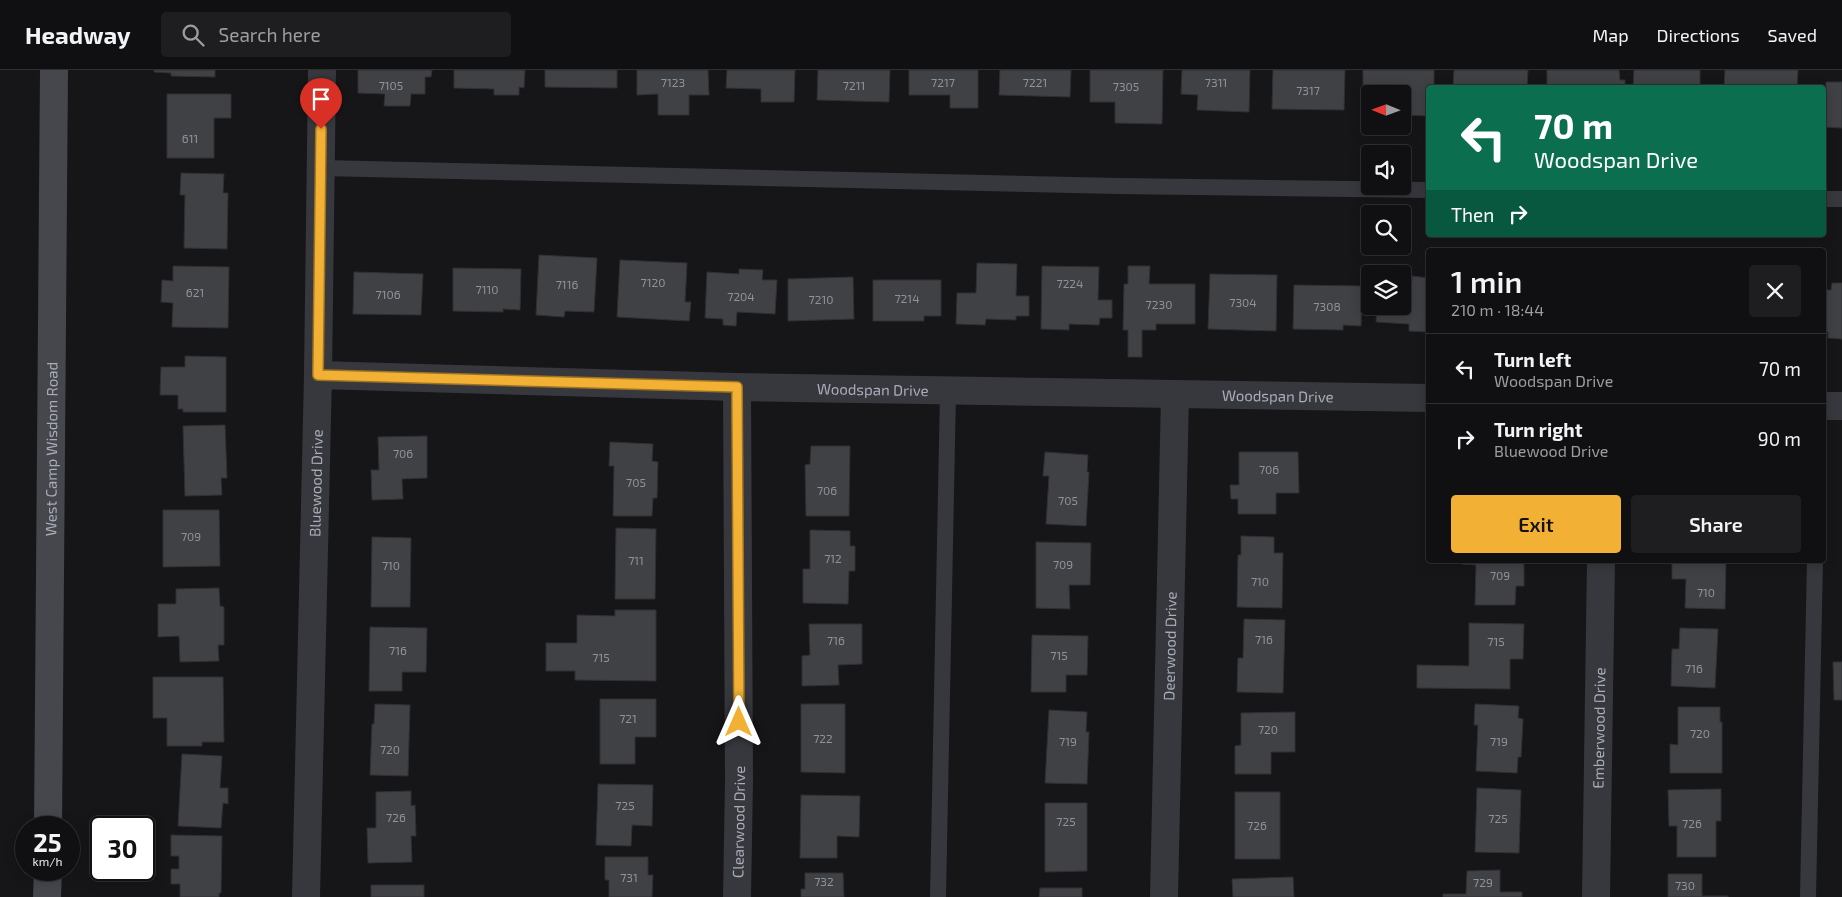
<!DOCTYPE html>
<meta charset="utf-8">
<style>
body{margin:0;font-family:"Exo 2",sans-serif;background:#1e1e20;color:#f1f3f6;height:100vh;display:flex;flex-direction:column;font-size:19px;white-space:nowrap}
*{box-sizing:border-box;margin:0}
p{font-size:16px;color:#9c9d9f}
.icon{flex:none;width:28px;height:28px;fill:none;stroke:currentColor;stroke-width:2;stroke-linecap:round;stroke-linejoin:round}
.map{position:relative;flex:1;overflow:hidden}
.side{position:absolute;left:1426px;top:178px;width:400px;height:315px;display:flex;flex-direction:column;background:#101012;border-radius:5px;box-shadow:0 2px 12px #0003,0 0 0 1px #303032}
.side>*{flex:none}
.top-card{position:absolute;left:1426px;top:15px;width:400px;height:152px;border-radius:5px;box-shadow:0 2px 12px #0003,0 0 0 1px #303032;background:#0b6e4f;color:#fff;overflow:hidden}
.needle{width:32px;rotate:271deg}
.fabs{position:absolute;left:1361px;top:15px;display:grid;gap:10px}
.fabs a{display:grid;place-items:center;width:50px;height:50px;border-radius:5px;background:#101012;box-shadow:0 2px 12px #0003,0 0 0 1px #303032;font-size:25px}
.speed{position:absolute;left:15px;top:746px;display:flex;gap:10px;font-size:25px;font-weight:700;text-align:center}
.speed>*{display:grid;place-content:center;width:65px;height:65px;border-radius:50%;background:#101012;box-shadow:0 2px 12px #0003,0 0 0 1px #303032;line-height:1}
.speed small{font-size:12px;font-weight:400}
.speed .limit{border:2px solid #111;border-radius:8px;background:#fff;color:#111}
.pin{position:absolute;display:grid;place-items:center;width:42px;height:42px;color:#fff;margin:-51px -21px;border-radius:50% 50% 50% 0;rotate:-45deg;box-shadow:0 0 5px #0007}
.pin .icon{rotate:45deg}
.me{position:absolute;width:55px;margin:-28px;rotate:0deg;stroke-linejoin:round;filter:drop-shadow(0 0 4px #0008)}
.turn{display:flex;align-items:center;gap:18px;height:105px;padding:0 25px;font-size:22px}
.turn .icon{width:65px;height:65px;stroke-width:2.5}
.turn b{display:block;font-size:35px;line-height:42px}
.then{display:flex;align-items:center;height:48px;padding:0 25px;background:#0003;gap:10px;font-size:19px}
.round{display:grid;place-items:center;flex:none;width:52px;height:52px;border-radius:5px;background:#1e1e20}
.overview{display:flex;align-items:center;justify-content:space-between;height:85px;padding:0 25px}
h1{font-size:30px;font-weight:600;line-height:38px}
.cta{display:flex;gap:10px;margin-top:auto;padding:10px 25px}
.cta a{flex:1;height:58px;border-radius:5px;background:#f2b134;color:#111;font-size:20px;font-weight:600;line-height:58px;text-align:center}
.cta a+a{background:#1e1e20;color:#f1f3f6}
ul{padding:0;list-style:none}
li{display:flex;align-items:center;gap:15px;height:70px;padding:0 25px;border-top:1px solid #303032}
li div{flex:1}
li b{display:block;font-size:19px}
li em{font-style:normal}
header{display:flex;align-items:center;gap:30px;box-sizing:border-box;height:70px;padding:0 25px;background:#101012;border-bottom:1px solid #303032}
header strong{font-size:24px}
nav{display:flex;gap:28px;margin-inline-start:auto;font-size:18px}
.search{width:350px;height:45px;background:#1e1e20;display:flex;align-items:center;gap:12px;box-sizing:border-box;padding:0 18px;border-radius:5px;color:#9c9d9f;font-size:19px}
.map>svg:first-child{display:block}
.building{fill:#404145;stroke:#303034}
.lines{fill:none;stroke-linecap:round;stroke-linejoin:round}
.lane{stroke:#37383d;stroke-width:16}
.street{stroke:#37383d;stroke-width:28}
.secondary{stroke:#45474d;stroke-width:28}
.route-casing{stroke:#9d7322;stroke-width:12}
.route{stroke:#f2b134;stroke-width:9}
.labels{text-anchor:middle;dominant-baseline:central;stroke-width:5;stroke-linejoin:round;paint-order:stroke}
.number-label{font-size:12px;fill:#8e929b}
.street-label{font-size:15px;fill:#a8adb8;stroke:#111113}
</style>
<header>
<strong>Headway</strong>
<div class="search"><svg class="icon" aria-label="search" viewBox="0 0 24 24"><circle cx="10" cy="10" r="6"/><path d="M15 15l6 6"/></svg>Search here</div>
<nav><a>Map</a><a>Directions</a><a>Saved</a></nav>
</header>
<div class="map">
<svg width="1842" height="827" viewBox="0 0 1842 827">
<rect width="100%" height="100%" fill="#161618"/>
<g class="building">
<path d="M154 0H215V7L171 6V3L154 2Z"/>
<path d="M358 0H432L431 7H425V24H411L410 36H384L385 24 358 23Z"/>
<path d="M454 0H525L524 18 519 17V25H494V19L454 18Z"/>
<path d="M545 0H617V18L545 17Z"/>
<path d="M637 0H708L709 25H689V45H658V24L637 25Z"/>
<path d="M727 0H795L794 32H761V19L726 18Z"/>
<path d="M818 0H890L889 32 817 30Z"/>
<path d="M909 0H978V38H950V25H909Z"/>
<path d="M1000 0H1071L1070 27 999 25Z"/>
<path d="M1090 0H1163L1162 54 1115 53V32H1090Z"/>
<path d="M1182 0H1250L1249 42 1197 40 1198 25 1181 24Z"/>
<path d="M1273 0H1345L1344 40 1272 39Z"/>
<path d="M1363 0H1434V18H1429V46L1404 45 1402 24H1370V33H1363Z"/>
<path d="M1454 0H1528L1527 18H1453Z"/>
<path d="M1547 0H1619L1620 10H1625V18H1547Z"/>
<path d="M1634 0H1700V18H1633Z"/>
<path d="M1725 0H1798L1797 18H1724Z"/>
<path d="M1826 12H1842V58L1825 57Z"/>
<path d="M167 24H231V48H214V88H167Z"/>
<path d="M181 103 224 104 223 123H228L227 179 184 178 185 125H180Z"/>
<path d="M539 185 597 188 594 242 565 241 564 247 536 245Z"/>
<path d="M620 190 687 193 685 232H691L689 251 617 247Z"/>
<path d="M977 193 1017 194 1016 226H1029V246H1016V250L986 249 985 255 956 254 957 223H976Z"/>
<path d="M173 196 229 197 228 258 172 257 173 233 161 232 162 210 173 211Z"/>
<path d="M1042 196 1099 197 1098 230H1112V248H1100L1099 255 1069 254V260L1041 259Z"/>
<path d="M1128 196H1150L1149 214H1195V254H1156V260H1142V287H1128V260H1123L1124 214H1128Z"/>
<path d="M453 198 521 199 520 240 503 239V242L453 241Z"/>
<path d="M739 199 763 200 762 210H777L775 244 737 242 736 256 723 255V249L705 248 707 202 739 204Z"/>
<path d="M354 202 423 204 421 245 353 244Z"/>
<path d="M1210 204 1277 205 1276 261 1208 259Z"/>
<path d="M1412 206 1429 208V262L1409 261V254L1376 252 1377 236H1402V212H1412Z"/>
<path d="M853 207 854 249 788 251V209Z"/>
<path d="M873 210H941V246H924V251H873Z"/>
<path d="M1832 213H1842V269L1828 268V262L1824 261V220H1831Z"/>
<path d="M1294 215 1362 216 1361 256 1343 255V260L1293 259Z"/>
<path d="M185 286 226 287V342H183V339H178V325H160L161 297H185Z"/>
<path d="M225 355 227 408H221L222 425 185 426 183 356Z"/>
<path d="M427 366V408L402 409 403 429 372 430 371 400H379L378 367Z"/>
<path d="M610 372 653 374 652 391 658 392 657 428H653L652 446H613L614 396H609Z"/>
<path d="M811 376H850L849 446H806L805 395 810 394Z"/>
<path d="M1045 382 1088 385 1087 402H1089L1086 456 1046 454 1049 406H1043Z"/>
<path d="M1239 382H1298L1299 423H1276V444H1238V429H1231L1230 415H1239Z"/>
<path d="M163 440H219L220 496 163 497Z"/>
<path d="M616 458 656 459 655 529H615Z"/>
<path d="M810 460 850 461V476H855V501H849L848 534 803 533V499H810Z"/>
<path d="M1241 466 1274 467V483H1283L1282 538 1237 537 1238 485H1241Z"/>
<path d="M372 467 411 468 410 537H371Z"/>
<path d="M1036 472 1091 473 1090 515H1069L1070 539 1036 538Z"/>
<path d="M1462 490 1524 491V516H1516L1515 535H1475L1476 495 1462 494Z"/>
<path d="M1672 490H1726L1725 539 1685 538 1686 509H1672Z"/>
<path d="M219 518 220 536 224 537V575H218L219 591 180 592 179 566 158 567V534H176V519Z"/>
<path d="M615 540H656V611L575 610V601H546V573H577V545L615 546Z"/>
<path d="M1244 549 1285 550 1283 623 1237 622 1238 588H1243Z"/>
<path d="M1469 553 1524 554 1523 589H1510V619L1417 618V595L1469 596Z"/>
<path d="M809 554H862V594L838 595 839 615 802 616V586L810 585Z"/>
<path d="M370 557 427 558 426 602H402V621H369Z"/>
<path d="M1680 558 1718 559 1715 618 1671 616 1672 579H1679Z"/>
<path d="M1032 565 1088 566 1087 605H1066V622H1031Z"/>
<path d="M1833 592H1842V630H1834Z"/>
<path d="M153 607H223L224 672H202V676H167V648H153Z"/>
<path d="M600 629H656V667H635V694H600Z"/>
<path d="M375 634 410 635 408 706 370 705 372 654H374Z"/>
<path d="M801 634H845V703L801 702Z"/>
<path d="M1475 634 1519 636 1518 648 1523 649 1521 687H1518L1517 703 1476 701 1478 655H1474Z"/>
<path d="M1678 637H1720V652H1722V703H1670V674L1678 675Z"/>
<path d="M1049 640 1087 642 1086 662H1089L1087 714 1045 713Z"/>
<path d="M1295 642V682H1271V704H1235V676L1241 675V643Z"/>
<path d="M182 684 222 686 220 718H228V734L223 733 221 758 178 756Z"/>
<path d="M598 714 653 715 652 756 632 755 631 776 596 775Z"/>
<path d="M1477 718 1521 720 1519 783 1475 782Z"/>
<path d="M1721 719V751H1716V787H1677V756H1669L1668 720Z"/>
<path d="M411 721V736L415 735 416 766H411L412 792 368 793 367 758H376V722Z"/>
<rect x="1235" y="722" width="45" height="67"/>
<path d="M801 725 860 726 859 767 837 766V788H800Z"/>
<path d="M1045 733H1087V801L1045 802Z"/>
<path d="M171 765 222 766 221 823H219V827H180V814H171V799H179V786H171Z"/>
<path d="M605 787H648V805H653L652 827H609V810H605Z"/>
<path d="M1500 800V822H1522V827H1443V824H1466L1467 801Z"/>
<path d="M805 803H843L844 827H801V819H805Z"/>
<path d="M1668 804H1702V826H1728V827H1668Z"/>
<path d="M1293 807 1294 827H1233L1232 809Z"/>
<rect x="371" y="815" width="53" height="12"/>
<path d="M1040 818H1082V827H1039Z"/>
</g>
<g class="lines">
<g class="lane">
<path d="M321 98 1118 116 1429 120"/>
<path d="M1824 129H1842"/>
<path d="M938 827 948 321"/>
<path d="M1808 827 1815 490"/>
</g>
<g class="street">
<path id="s1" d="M318 305 737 317 1429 328"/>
<path d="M1824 336H1842"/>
<path id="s2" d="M306 827 318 305 322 0"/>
<path id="s3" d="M737 827 739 711 737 317"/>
<path id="s4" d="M1164 827 1175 325"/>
<path id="s5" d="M1596 827 1601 490"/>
</g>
<g class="secondary">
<path id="s6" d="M48 758 54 0"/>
<path d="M47 827 48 800"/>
</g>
</g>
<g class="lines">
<g class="route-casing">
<path id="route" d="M321 59 318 305 737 317 739 652"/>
</g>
<use href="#route" class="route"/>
</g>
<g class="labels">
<g class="number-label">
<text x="673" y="12">7123</text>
<text x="943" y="12">7217</text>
<text x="1035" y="12">7221</text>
<text x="1216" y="12">7311</text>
<text x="391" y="15">7105</text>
<text x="854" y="15">7211</text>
<text x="1126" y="16">7305</text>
<text x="1308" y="20">7317</text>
<text x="190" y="68">611</text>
<text x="653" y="212">7120</text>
<text x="1070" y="213">7224</text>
<text x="567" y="214">7116</text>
<text x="487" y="219">7110</text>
<text x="195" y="222">621</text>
<text x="388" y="224">7106</text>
<text x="741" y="226">7204</text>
<text x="907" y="228">7214</text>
<text x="821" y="229">7210</text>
<text x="1243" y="232">7304</text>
<text x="1159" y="234">7230</text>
<text x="1327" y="236">7308</text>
<text x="403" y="383">706</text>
<text x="1269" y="399">706</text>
<text x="636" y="412">705</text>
<text x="827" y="420">706</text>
<text x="1068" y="430">705</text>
<text x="191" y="466">709</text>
<text x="833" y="488">712</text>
<text x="636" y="490">711</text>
<text x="1063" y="494">709</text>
<text x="391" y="495">710</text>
<text x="1500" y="505">709</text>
<text x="1260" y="511">710</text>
<text x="1706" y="522">710</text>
<text x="1264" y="569">716</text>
<text x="836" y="570">716</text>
<text x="1496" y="571">715</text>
<text x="398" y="580">716</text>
<text x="1059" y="585">715</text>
<text x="601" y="587">715</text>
<text x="1694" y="598">716</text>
<text x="628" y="648">721</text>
<text x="1268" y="659">720</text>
<text x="1700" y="663">720</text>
<text x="823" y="668">722</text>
<text x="1068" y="671">719</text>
<text x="1499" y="671">719</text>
<text x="390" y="679">720</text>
<text x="625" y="735">725</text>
<text x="396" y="747">726</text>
<text x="1498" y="748">725</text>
<text x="1066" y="751">725</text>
<text x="1692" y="753">726</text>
<text x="1257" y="755">726</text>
<text x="629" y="807">731</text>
<text x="824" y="811">732</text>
<text x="1483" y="812">729</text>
<text x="1685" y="815">730</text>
</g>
<g class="street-label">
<text stroke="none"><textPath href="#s1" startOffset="555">Woodspan Drive</textPath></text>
<text stroke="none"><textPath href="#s1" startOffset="960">Woodspan Drive</textPath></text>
<text stroke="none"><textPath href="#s6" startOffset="379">West Camp Wisdom Road</textPath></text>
<text stroke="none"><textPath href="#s2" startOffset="414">Bluewood Drive</textPath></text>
<text stroke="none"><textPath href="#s4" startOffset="251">Deerwood Drive</textPath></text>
<text stroke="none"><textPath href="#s5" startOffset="169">Emberwood Drive</textPath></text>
<text stroke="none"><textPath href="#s3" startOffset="75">Clearwood Drive</textPath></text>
</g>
</g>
</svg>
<div class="fabs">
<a><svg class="needle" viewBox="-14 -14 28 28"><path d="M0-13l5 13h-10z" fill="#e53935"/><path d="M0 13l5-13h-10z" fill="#9c9d9f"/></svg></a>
<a><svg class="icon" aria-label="sound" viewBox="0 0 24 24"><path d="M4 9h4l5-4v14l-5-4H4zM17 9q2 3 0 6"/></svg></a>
<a><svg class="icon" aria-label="search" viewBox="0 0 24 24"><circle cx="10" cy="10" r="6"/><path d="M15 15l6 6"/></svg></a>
<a><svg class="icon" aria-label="layers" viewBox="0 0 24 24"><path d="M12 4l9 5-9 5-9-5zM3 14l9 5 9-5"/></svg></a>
</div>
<div class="speed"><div>25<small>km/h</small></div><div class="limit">30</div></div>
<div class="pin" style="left:321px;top:59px;background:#d93025"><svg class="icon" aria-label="arrive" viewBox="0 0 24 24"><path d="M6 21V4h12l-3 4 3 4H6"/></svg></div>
<svg class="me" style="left:739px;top:652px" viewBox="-20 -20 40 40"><path d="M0-17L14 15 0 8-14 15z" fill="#f2b134" stroke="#fff" stroke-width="4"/></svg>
<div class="top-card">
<div class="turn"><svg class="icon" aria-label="left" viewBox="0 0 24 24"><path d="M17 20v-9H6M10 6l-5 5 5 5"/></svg><div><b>70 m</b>Woodspan Drive</div></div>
<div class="then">Then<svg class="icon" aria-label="right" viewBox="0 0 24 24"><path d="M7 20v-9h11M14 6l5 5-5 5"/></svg></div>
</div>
<section class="side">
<div class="overview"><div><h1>1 min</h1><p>210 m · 18:44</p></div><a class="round"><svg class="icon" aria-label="close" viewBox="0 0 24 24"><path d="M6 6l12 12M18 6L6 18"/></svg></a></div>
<ul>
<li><svg class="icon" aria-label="left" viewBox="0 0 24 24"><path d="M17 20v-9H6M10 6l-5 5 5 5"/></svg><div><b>Turn left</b><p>Woodspan Drive</p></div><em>70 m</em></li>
<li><svg class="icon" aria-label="right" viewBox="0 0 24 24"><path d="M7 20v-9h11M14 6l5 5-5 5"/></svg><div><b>Turn right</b><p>Bluewood Drive</p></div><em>90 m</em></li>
</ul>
<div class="cta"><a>Exit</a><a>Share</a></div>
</section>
</div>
